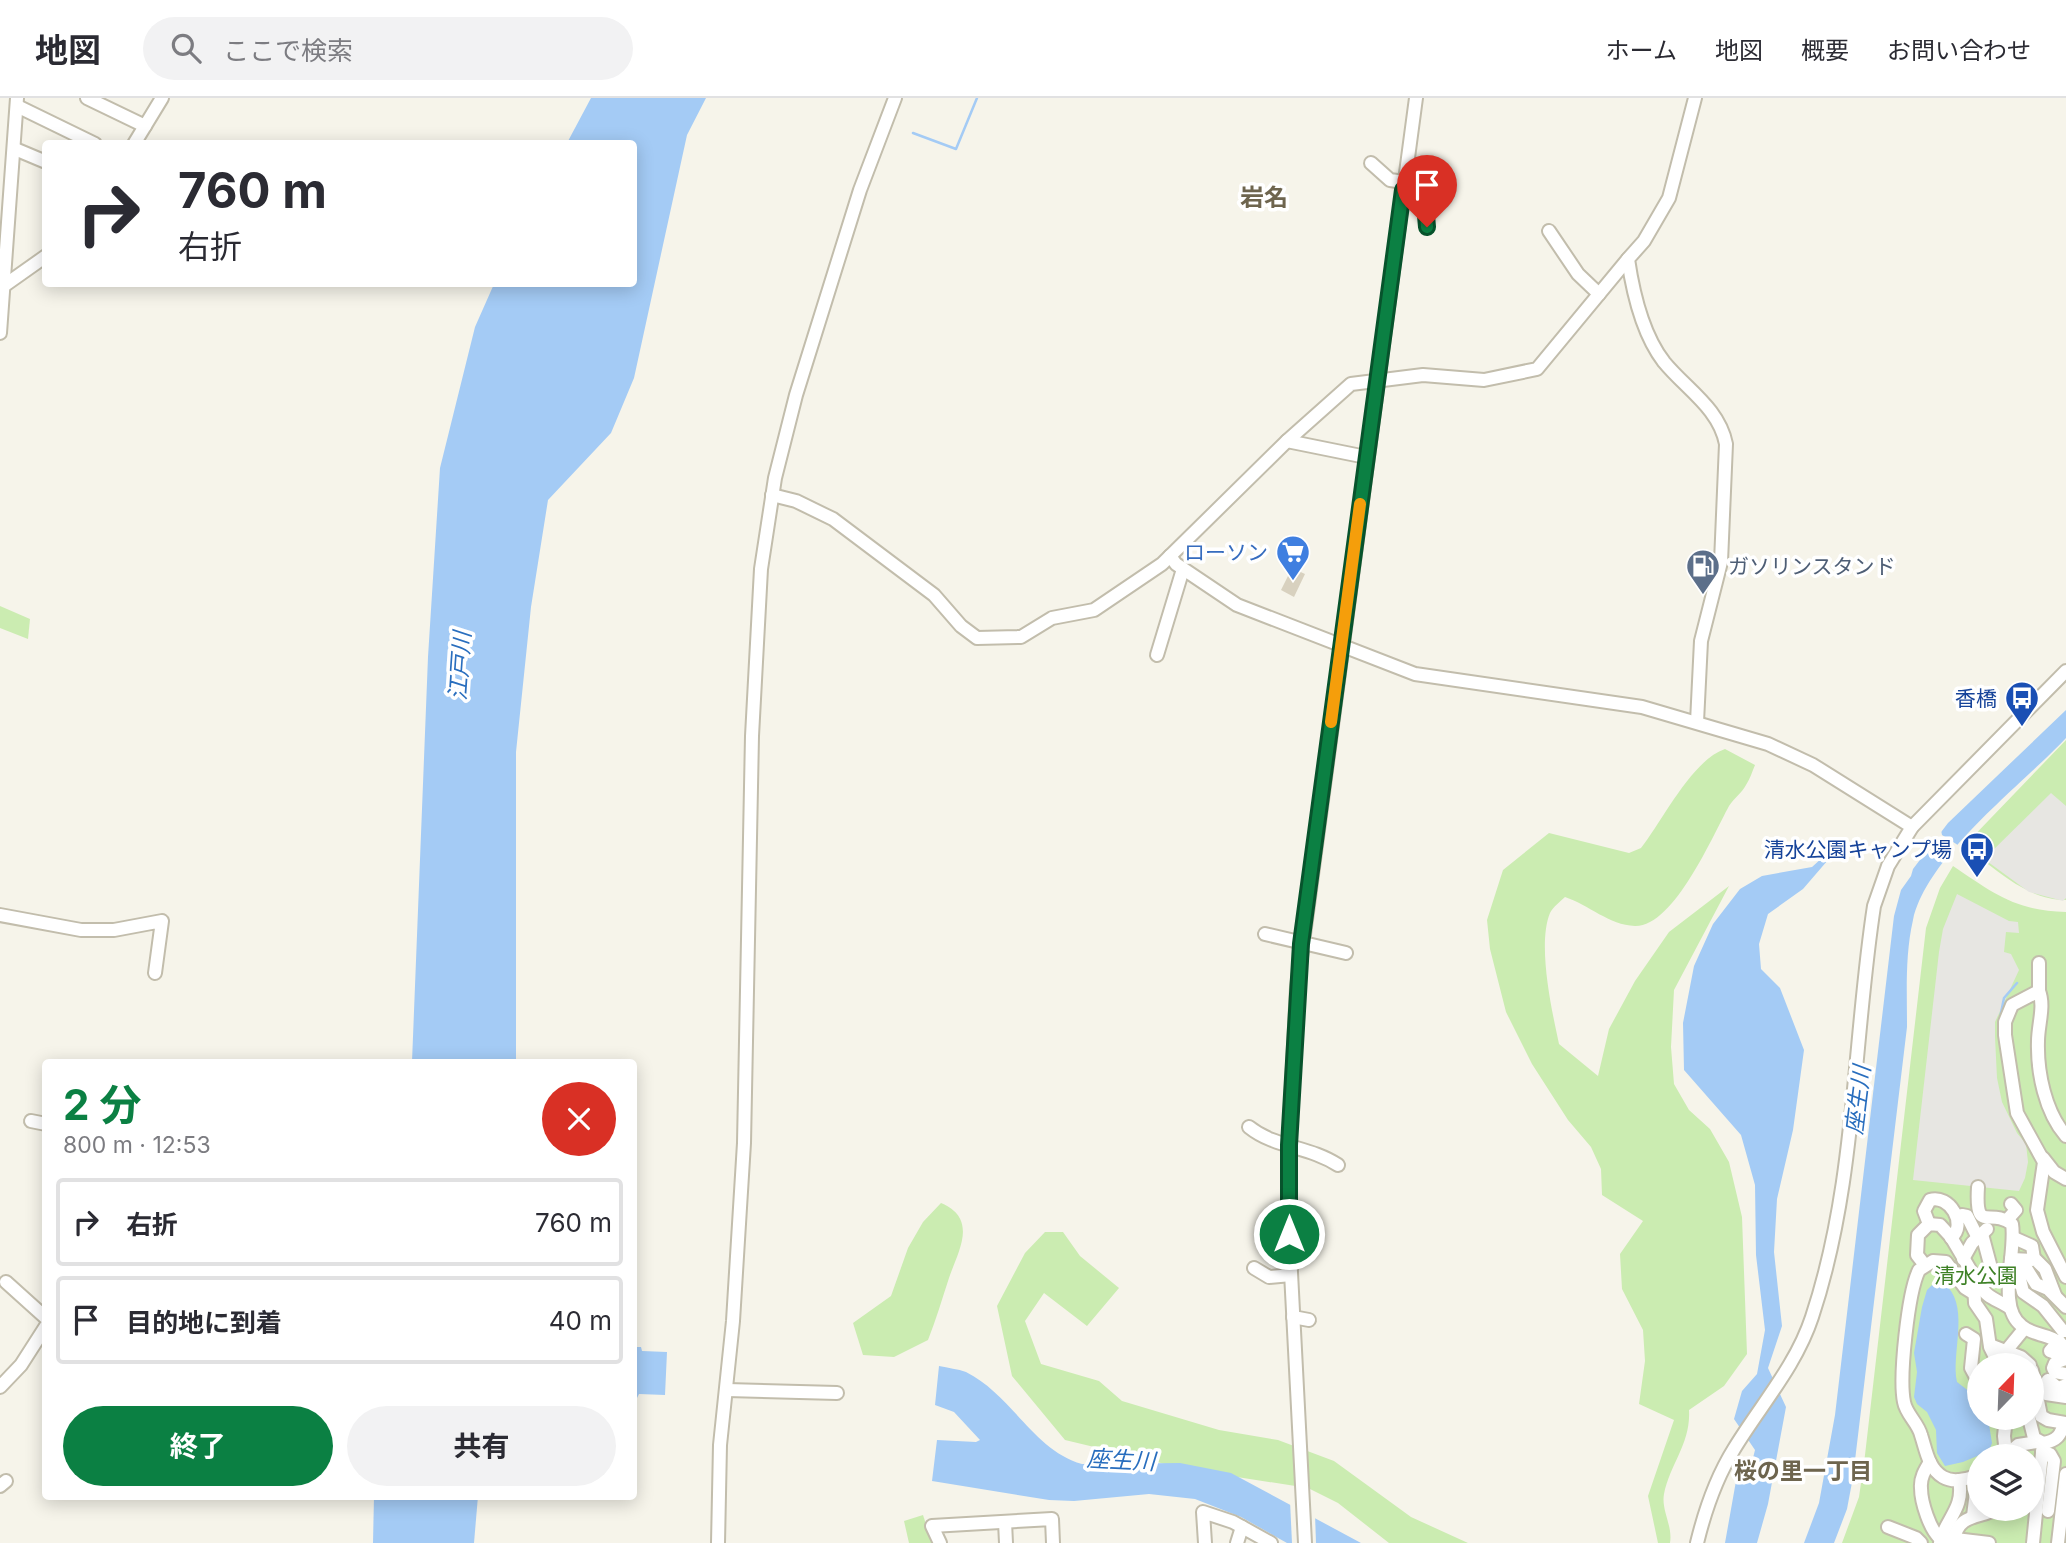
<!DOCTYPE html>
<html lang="ja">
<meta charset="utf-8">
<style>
body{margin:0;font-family:Inter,"Noto Sans JP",sans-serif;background:#f2f2f3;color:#2b2b33;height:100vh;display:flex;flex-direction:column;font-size:26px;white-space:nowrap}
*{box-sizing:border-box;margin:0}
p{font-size:23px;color:#7c7c81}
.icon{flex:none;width:38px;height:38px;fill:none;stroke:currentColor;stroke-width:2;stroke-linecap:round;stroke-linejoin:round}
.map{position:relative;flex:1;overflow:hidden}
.panel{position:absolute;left:42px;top:961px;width:595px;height:441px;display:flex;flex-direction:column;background:#fff;border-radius:7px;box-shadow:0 4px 18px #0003}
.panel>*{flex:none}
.top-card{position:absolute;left:42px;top:42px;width:595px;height:147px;border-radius:7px;box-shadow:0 4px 18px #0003;background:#fff;color:#2b2b33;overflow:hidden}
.needle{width:46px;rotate:23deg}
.controls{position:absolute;left:1967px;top:1255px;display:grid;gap:14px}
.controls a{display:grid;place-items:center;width:77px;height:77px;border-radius:50%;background:#fff;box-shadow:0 4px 18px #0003;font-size:35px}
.pin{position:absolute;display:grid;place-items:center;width:60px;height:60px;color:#fff;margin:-72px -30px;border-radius:50% 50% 50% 0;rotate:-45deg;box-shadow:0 0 7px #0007}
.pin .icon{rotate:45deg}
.me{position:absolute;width:77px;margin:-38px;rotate:0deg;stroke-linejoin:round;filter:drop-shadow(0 0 5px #0008)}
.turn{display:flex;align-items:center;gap:24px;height:147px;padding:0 21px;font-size:32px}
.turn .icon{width:91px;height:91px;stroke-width:2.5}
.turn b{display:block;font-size:49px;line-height:60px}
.round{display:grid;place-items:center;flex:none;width:74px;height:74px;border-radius:37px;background:#f2f2f3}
.summary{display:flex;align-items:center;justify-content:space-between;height:119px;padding:0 21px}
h1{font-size:42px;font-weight:700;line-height:52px;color:#0b8043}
.cta{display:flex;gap:14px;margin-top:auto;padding:14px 21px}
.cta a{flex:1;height:80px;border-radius:42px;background:#0b8043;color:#fff;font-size:28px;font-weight:700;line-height:80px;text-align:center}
.cta a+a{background:#f2f2f3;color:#2b2b33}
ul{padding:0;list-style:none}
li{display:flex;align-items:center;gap:21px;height:88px;margin:0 14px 10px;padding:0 7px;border:4px solid #e1e1e2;border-radius:7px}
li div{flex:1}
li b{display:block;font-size:26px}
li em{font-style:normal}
header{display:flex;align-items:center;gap:42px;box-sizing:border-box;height:98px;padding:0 35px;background:#fff;border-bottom:2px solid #e1e1e2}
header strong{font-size:33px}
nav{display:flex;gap:38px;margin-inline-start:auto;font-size:24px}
.search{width:490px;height:63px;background:#f2f2f3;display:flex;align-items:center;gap:18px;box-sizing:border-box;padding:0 24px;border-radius:38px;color:#7c7c81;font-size:26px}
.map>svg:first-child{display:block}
.green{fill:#cbecb1;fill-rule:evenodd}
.parking{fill:#e7e6e2}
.water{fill:#a4cbf5}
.pier{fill:#f6f4ea}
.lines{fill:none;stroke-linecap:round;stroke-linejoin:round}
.stream{stroke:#a4cbf5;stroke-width:2.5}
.building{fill:#d8d1bf}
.minor-casing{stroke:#c2bdac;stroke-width:16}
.minor{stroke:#fff;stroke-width:12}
.route-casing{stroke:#07532c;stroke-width:18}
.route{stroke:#0b8043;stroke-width:12}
.slow{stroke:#f59e0b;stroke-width:12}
.labels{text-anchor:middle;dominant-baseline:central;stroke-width:7;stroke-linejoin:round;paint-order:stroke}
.shop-label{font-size:21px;fill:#366cbe;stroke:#fff;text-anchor:end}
.service-label{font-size:21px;fill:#4e5e75;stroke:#fff;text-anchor:start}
.transit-label{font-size:21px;fill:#164399;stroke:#fff;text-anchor:end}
.park-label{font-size:21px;fill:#3e8126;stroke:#fff}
.water-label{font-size:23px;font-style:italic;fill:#296ebe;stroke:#fff}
.neighbourhood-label{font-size:23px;font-weight:bold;fill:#6e654e;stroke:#fff}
.quarter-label{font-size:24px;font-weight:bold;fill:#6e654e;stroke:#fff}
</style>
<header>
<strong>地図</strong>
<div class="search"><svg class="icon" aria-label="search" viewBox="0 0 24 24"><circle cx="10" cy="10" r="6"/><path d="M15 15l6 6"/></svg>ここで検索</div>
<nav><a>ホーム</a><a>地図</a><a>概要</a><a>お問い合わせ</a></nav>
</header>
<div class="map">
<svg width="2066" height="1445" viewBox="0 0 2066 1445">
<rect width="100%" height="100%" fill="#f6f4ea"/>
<g class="green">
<path d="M0 508 30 521 28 541 0 530Z"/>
<path d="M2066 642V802C2026 802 1995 770 1964 748Z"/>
<path d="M1725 651 1755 667C1752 674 1750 681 1746 687 1742 695 1734 700 1729 708 1713 737 1674 829 1635 828 1609 827 1589 807 1565 799 1561 803 1553 809 1550 815 1537 847 1552 913 1559 946L1598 978 1609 931 1635 883 1669 834 1729 788 1674 892 1671 949 1674 986 1689 1012 1710 1031 1729 1064 1742 1119 1747 1256 1724 1288 1689 1312C1691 1345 1670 1366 1664 1396 1661 1412 1673 1428 1670 1445H1658L1648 1398 1674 1322 1639 1306 1645 1263 1643 1232 1622 1191 1620 1156 1643 1123 1602 1097 1601 1071 1591 1049 1568 1022 1532 966 1506 914 1490 851 1487 822 1503 772 1549 735 1629 755 1641 750C1663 722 1692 662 1725 651Z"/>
<path d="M1953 768C1993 795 2016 813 2066 814V1445H1842L1859 1399 1865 1357 1926 830 1940 790ZM1979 1267H2032V1320H1979ZM1979 1358H2032V1410H1979Z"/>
<path d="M941 1105C979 1121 958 1153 949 1180 942 1201 936 1222 928 1242L894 1259 863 1257 853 1225 891 1198 908 1150 923 1124Z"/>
<path d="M1045 1134H1063L1080 1158 1119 1190 1087 1228 1044 1195 1025 1223 1041 1266 1099 1283 1122 1303 1219 1332 1278 1342 1334 1363 1411 1419 1468 1445H1389L1338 1405 1308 1390 1186 1371 1065 1342 1012 1278 997 1208 1025 1155Z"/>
<path d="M923 1417 932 1445H909L904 1423Z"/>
</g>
<g class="parking">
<path d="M2051 695 2066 708V800L2063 803 2029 794 1984 761Z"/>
<path d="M1957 796 2009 823 2018 824 2019 835 2006 834 2004 854 2011 856 2019 872 1995 924V939L1997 980 2002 1004 2017 1035 2026 1046 2028 1064 2025 1080 2019 1093 1913 1082 1939 854 1943 831Z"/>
</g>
<g class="water">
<path d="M591 0H706L687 37 634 280 611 335 548 402 531 509 516 654V964H412L428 559 440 370 475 229 494 186H634V46L567 45Z"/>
<path d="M2066 612V640C2021 688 1927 758 1913 822 1905 857 1907 893 1907 929L1853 1379 1847 1411 1834 1445H1804L1819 1405 1835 1317 1894 818 1901 792 1911 778 1913 771 1948 725Z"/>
<path d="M1833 750 1834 755 1803 791 1768 816 1759 846 1761 871 1780 890 1804 952 1793 1032 1777 1101 1774 1154 1782 1228 1768 1270 1786 1309 1768 1406 1757 1445H1725L1736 1383 1751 1368 1755 1352 1734 1321 1742 1293 1757 1276 1765 1232 1756 1157 1755 1087 1741 1037 1684 972 1683 925 1694 868 1713 826 1740 791 1762 778 1812 769Z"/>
<path d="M1934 1185 1948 1189C1969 1213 1951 1256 1957 1284L1979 1301V1320H1988L1992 1345 1989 1353 1963 1364 1945 1368 1937 1355 1936 1332 1927 1314 1917 1306 1914 1299 1917 1274 1914 1255 1922 1209 1927 1192Z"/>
<path d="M634 1249H641L642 1253 667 1254 665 1297 639 1296 637 1300H634Z"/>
<path d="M939 1268C948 1270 958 1271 966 1274 1012 1297 1033 1352 1082 1366L1180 1365 1231 1375 1361 1445H1287L1241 1419 1195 1401 1149 1396 1074 1403 1049 1402 932 1383 937 1342 976 1344 980 1342 954 1314 935 1307Z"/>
<path d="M374 1398H478L474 1445H373Z"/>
</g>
<g class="pier">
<path d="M1941 732 1942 737 1961 749 1947 765 1929 753 1923 752Z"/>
<path d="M1290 1403 1315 1416 1316 1445H1292Z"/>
</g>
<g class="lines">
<g class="stream">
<path d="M913 35 956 51 977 0"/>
<path d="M1999 925 2004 900 2017 885"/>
</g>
</g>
<path class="building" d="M1292 470 1305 476 1294 499 1281 492Z"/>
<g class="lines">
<g class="minor-casing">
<g id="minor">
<path d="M87 0 145 28"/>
<path d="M1695 0 1669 100 1644 143 1628 161C1633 195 1643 237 1664 264 1686 291 1719 310 1726 346L1721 464 1701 543 1697 624"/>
<path d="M17 8 95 46"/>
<path d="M134 46 162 0"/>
<path d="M15 51 46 64"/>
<path d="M1371 65 1390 82 1404 84"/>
<path d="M1403 92 1425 106 1427 129"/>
<path d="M1549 133 1578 176 1599 196"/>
<path d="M5 187 46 158"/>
<path d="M0 235 17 0"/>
<path d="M1287 343 1366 359"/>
<path d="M772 397 796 403 833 421 934 497 961 528 977 540 1021 539 1052 520 1094 512 1162 466 1287 343 1351 286 1423 277 1484 282 1537 271 1628 161"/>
<path d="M1170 458 1176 466 1237 507 1415 576 1642 609 1768 646 1813 667 1912 729"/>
<path d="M1157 557 1183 471"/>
<path d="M0 817 81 832H114L162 823 155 875"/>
<path d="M1265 836 1346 855"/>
<path d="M2039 865V893L2012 907 2005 924V937L2017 1015 2044 1064 2037 1112 2043 1134 2066 1179"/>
<path d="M2039 893C2045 908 2038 927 2038 943 2037 974 2045 1014 2066 1038"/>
<path d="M31 1023 46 1026"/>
<path d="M1249 1029C1275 1050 1309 1048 1338 1067"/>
<path d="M2043 1060 2054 1074 2066 1081"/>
<path d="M1978 1089C1975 1137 1989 1109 2012 1126 2017 1154 1996 1209 2022 1228 2035 1239 2049 1234 2066 1250"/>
<path d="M1958 1122 1962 1117 1967 1118 1978 1140"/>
<path d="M2007 1122 2016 1112 2011 1106"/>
<path d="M1929 1126 1924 1113 1930 1102C1949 1096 1968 1126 1951 1140"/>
<path d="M1982 1136 1990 1166C1972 1197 1988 1196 2010 1210"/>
<path d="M2014 1140 2032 1148 2034 1161"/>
<path d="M1963 1161 1972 1145 1987 1131"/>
<path d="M2011 1161 2036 1162 2045 1171 2055 1197"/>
<path d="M1924 1166 1917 1157 1918 1137 1929 1126 1940 1127 1951 1139 1971 1173 1974 1183 1975 1205 1986 1221 1990 1249 1999 1267"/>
<path d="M1254 1170 1269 1179 1291 1177"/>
<path d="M2011 1173 2026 1170 2036 1186 2048 1191 2066 1209"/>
<path d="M2018 1173 2023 1194 2043 1208 2063 1233H2066"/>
<path d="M6 1184 46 1220"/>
<path d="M1973 1195 1965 1190 1946 1164 1933 1163 1919 1172C1908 1194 1899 1279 1904 1304 1906 1316 1918 1325 1921 1337 1926 1352 1928 1370 1943 1379 1955 1386 1967 1380 1979 1378"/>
<path d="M1293 1219 1309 1222"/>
<path d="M1966 1236 1974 1241 1971 1270 1979 1285"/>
<path d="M2059 1243 2050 1253 2061 1257 2063 1262 2055 1265 2053 1270 2055 1274 2066 1276"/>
<path d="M1990 1247 2021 1259 2030 1267"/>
<path d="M2006 1253 2024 1231"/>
<path d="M2032 1272 2041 1318 2048 1322 2066 1325"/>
<path d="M2066 1287 2058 1290 2048 1282 2043 1289 2046 1296 2066 1299"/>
<path d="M0 1289 21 1267 46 1228"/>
<path d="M727 1292 837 1295"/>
<path d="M2029 1320 2034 1340 2043 1345C2057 1343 2061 1337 2064 1325"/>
<path d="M2042 1354 2050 1356 2054 1363 2048 1413"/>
<path d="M2006 1355 2004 1338 2006 1320"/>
<path d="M2005 1358 2018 1347 2037 1344"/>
<path d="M1930 1364C1925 1372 1920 1380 1921 1390 1921 1404 1930 1433 1941 1441"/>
<path d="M0 1388 6 1383"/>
<path d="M1973 1418 1978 1378"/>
<path d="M1005 1424 1006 1445"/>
<path d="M1888 1429 1916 1440 1921 1445"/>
<path d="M1947 1440 1989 1445"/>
<path d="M1954 1441C1959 1415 1979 1421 1998 1410"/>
<path d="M718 1445 720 1347 733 1223 744 1045 752 638 761 471 775 380 796 297 860 92 895 0"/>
<path d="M940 1445 932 1428 1052 1421 1053 1445"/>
<path d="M1205 1445 1203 1414 1233 1424 1271 1445"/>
<path d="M1237 1445 1242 1429"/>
<path d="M1305 1445 1289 1136V1047L1297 889 1416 0"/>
<path d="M1697 1445C1705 1412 1716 1380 1734 1351 1760 1308 1796 1268 1812 1219 1856 1087 1853 944 1874 808L1888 768 1912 729 2066 573"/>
<path d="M1940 1445C1945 1421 1965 1411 1959 1382"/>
<path d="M2033 1445 2043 1345"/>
<path d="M2058 1445 2066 1376"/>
</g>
</g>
<use href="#minor" class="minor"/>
</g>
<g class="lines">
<g class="route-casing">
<path id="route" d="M1289 1136V1047L1301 846 1403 92 1425 106 1427 129"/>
</g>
<use href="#route" class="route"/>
<path class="slow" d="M1331 624 1360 406"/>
</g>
<defs>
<g id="supermarket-pin" transform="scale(1.75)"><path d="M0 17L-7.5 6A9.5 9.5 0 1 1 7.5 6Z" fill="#3f7fe0" stroke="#fff"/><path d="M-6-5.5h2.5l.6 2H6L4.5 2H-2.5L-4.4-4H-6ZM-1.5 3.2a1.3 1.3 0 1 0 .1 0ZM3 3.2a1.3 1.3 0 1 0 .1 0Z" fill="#fff"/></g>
<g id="fuel-pin" transform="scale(1.75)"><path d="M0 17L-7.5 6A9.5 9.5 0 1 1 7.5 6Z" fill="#5c6f8a" stroke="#fff"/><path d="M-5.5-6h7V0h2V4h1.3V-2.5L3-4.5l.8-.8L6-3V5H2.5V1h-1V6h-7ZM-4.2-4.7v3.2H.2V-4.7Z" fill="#fff"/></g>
<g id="bus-pin" transform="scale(1.75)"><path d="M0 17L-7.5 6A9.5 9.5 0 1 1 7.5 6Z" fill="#1a4fb4" stroke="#fff"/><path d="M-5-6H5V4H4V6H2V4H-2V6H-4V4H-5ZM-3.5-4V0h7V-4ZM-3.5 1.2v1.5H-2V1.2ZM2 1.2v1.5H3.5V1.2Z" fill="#fff"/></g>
</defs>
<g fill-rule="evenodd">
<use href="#supermarket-pin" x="1293" y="454"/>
<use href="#fuel-pin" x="1703" y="468"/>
<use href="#bus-pin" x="2022" y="600"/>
<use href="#bus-pin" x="1977" y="751"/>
</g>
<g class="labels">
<g class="shop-label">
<text x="1268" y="454">ローソン</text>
</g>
<g class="service-label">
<text x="1728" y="468">ガソリンスタンド</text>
</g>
<g class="transit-label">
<text x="1997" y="600">香橋</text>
<text x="1952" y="751">清水公園キャンプ場</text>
</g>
<g class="park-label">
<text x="1976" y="1177">清水公園</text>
</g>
<g class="water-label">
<text transform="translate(460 568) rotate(-86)">江戸川</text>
<text transform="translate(1858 1002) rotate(-83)">座生川</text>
<text transform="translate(1121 1362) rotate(3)">座生川</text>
</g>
<g class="neighbourhood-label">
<text x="1803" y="1373">桜の里一丁目</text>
</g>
<g class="quarter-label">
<text x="1264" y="99">岩名</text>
</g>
</g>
</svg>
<div class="controls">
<a><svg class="needle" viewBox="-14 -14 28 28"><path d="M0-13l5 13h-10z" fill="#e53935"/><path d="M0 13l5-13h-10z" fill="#7c7c81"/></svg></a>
<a><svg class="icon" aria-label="layers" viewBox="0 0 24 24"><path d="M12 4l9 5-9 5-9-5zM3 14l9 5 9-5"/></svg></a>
</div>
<div class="pin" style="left:1427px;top:129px;background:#d93025"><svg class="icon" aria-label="arrive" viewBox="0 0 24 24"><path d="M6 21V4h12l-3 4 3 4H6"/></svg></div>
<svg class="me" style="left:1289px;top:1136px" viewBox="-20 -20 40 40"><circle r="17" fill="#0b8043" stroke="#fff" stroke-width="3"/><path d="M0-11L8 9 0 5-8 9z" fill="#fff"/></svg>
<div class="top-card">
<div class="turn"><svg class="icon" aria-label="right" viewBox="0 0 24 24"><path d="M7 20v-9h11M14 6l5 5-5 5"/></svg><div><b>760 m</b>右折</div></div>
</div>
<section class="panel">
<div class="summary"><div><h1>2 分</h1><p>800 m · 12:53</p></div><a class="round" style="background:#d93025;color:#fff"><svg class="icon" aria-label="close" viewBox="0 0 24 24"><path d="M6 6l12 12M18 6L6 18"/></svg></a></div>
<ul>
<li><svg class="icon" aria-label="right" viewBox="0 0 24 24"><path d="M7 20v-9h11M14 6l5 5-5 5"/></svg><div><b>右折</b></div><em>760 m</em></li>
<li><svg class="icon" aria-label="arrive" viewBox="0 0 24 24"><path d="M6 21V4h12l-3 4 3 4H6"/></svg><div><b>目的地に到着</b></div><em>40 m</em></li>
</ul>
<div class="cta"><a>終了</a><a>共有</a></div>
</section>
</div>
